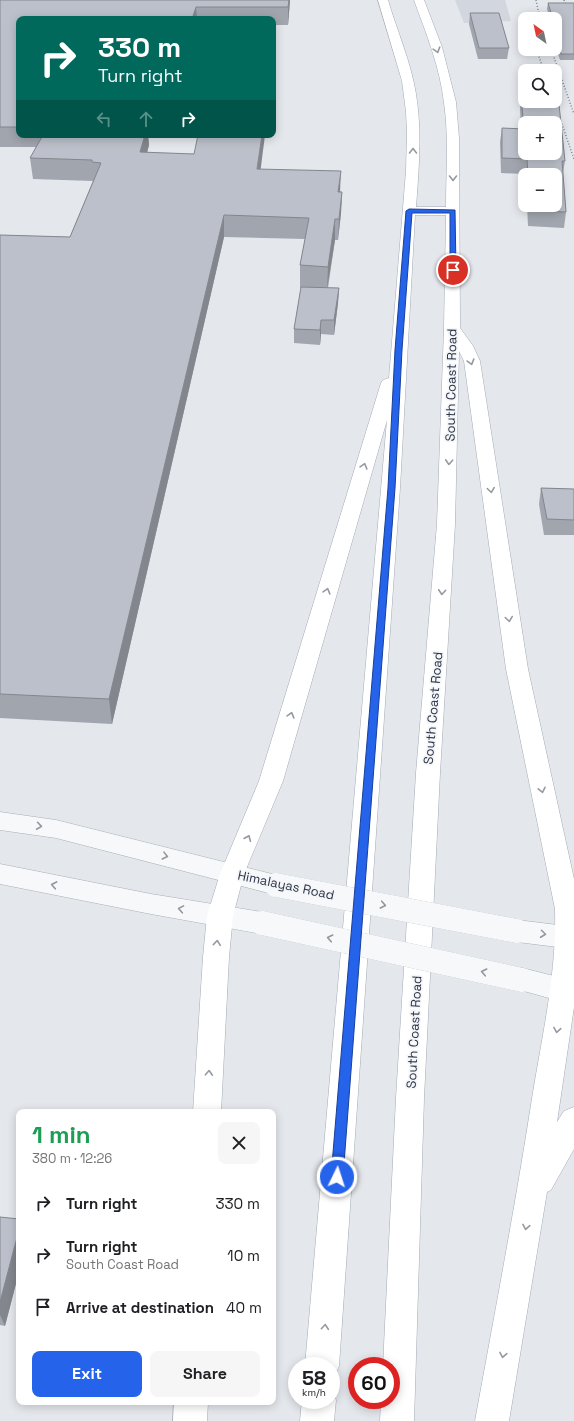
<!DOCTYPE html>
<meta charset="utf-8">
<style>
body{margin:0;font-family:"Space Grotesk",sans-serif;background:#f6f6f6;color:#202124;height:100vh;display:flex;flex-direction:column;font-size:15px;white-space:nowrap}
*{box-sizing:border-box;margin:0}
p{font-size:13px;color:#757577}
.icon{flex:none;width:22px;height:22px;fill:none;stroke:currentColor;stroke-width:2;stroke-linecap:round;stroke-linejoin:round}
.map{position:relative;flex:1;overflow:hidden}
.panel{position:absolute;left:16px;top:1109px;width:260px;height:296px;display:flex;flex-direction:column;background:#fff;border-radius:8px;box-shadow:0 2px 10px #0003}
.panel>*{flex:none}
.top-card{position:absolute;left:16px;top:16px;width:260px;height:122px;border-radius:8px;box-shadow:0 2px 10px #0003;background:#00695c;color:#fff;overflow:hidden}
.needle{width:26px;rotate:327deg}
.fabs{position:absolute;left:518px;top:12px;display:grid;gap:8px}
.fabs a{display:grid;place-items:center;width:44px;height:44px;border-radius:8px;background:#fff;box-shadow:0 2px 10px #0003;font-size:20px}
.speed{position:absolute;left:288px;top:1357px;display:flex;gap:8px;font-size:20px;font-weight:700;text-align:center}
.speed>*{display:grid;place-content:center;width:52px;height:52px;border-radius:50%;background:#fff;box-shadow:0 2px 10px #0003;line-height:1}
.speed small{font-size:10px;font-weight:400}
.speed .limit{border:6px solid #d22;background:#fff;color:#111}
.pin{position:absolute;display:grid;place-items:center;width:34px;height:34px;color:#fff;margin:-17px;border:2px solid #fff;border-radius:50%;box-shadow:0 1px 4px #0007}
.me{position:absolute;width:44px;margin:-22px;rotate:4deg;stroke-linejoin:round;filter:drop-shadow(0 0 3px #0008)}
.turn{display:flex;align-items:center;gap:14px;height:84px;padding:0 16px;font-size:18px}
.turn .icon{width:52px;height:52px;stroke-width:2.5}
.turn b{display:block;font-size:28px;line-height:34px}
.lanes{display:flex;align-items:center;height:38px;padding:0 16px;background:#0003;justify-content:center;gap:20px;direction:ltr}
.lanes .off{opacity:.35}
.round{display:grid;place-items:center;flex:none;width:42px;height:42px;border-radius:8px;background:#f6f6f6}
.summary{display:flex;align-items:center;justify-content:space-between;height:68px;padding:0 16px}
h1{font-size:24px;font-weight:600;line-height:30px;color:#1e9e55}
.action{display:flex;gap:8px;margin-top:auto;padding:8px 16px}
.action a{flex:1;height:46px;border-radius:8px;background:#2563eb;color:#fff;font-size:16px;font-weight:600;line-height:46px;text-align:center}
.action a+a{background:#f6f6f6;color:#202124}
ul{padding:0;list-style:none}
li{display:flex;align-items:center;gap:12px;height:52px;padding:0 16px}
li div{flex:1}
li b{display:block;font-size:15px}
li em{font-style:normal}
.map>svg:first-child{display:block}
.built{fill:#d2d6de}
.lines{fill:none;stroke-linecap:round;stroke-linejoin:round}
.minor-casing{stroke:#a9aeb7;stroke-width:1}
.major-casing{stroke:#a3abb8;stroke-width:1}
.minor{fill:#f7f8fa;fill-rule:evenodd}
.major{fill:#fff;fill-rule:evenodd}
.rail{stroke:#7d8696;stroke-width:1.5;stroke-dasharray:1 2;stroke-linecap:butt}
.minor-bridge-casing{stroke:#a9aeb7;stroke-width:24;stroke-linecap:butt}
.minor-bridge{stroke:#f7f8fa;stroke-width:24}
.wall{fill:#a1a5ae}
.shaded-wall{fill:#83868d}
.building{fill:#bbc0ca;stroke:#83868d;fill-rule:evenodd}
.oneway{stroke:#959aa2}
.oneway2{stroke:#9196a0}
.route{fill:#2563eb;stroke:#184099}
.labels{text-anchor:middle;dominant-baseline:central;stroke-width:3.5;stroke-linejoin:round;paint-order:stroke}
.street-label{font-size:13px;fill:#2b3445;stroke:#f4f6f9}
</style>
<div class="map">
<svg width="574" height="1421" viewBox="0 0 574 1421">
<rect width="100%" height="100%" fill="#e4e7ec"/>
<path class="built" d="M455 0H505L511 21 464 23Z"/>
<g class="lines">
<g class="minor-casing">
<g id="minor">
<path d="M0 812 56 820 276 875 285 878 288 885 285 892 276 895 56 838 0 830Z"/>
<path d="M0 864 151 894 262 912 271 915 275 923 271 931 262 934 151 914 0 884Z"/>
<path d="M517 920 574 927V949L517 942 508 939 504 931 508 923Z"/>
<path d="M522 968 574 981V1005L513 988 509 980 513 972Z"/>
</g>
</g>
<g class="major-casing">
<g id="major">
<path d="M378 0H388C397 31 411 62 416 94 422 131 419 169 416 207H446C446 172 449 137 444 103 440 67 426 33 414 0H424L442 47 456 102 459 138 460 328 473 346 480 361 528 669 574 879V1007L557 1122 564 1111 574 1107V1149L551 1190 547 1192 509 1421H475C495 1312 516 1202 533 1092 543 1032 557 970 555 909L506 669 464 361 459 351 455 524 440 773 424 1098 414 1421H380L381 1400H391V1366H383L396 1098 416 773 437 524 444 328 446 215H415L400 488 339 1366 334 1378 331 1379V1366H305L387 420 283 781 244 874 233 916 229 957 221 1112H193L203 957 207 916 220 874 259 781 381 383 383 380 389 378 406 171 407 132 406 112 402 81Z"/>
<path d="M331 1388 336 1400 334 1421H300L302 1400H331Z"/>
<path d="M174 1402H208L207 1421H173Z"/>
</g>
</g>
<use href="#minor" class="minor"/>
<use href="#major" class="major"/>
<g class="rail">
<path d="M536 0 540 19"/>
<path d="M564 0 574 26"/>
<path d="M551 49 574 114"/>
<path d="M537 51 544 71"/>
<path d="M554 101 574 159"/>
</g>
<g class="minor-bridge-casing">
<g id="minor-bridge">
<path d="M276 885 517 931"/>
<path d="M262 923 522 980"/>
</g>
</g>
<use href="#minor-bridge" class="minor-bridge"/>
</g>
<g class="wall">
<path d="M0 0H290L288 25H273V19H19V135H148L149 145 147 152 260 169 342 192 341 213 338 240H335L328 288H339L338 303 334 335 321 334 320 345 294 343V329L301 288H300V265L305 239 224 237 112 724 0 718V235L70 237 93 181 33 179 30 158 36 147H0Z"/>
<path d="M548 3H574V60H560L555 45V19H548V16H549L547 9Z"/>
<path d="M470 13 509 48 507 59H478L469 24Z"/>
<path d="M521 94 565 161 563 173 566 212 564 228 528 226 527 205H555V175H525V174L501 173 500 142 502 128 521 129 520 108Z"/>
<path d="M541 488 574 489V535H544L539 504Z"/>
<path d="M0 1217 19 1230V1272L5 1326 0 1325Z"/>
</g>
<g class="shaded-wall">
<path d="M289 0H290L288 25V7Z"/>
<path d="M196 7 197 19H192Z"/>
<path d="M145 135H148L149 145 142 173 140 152Z"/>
<path d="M262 135H265L258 190 257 169Z"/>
<path d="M341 171 340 192H338Z"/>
<path d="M342 192 341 213 338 240 339 219Z"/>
<path d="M224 215V237L112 724 109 699Z"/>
<path d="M335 219V240L327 289 328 267Z"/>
<path d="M339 288 338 303 334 335V320Z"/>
<path d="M321 320V334L320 345V330Z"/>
<path d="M19 1230V1272L5 1326 0 1315V1302Z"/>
</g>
<g class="building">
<path d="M0 0H289L288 7H196L192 19H19V127H0Z"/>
<path d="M548 3H574V54H561L555 36V19H549L548 16H552Z"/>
<path d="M470 13H499L509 48H479Z"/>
<path d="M521 94H525V101H555V95H558L565 161H562L566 212 531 211 530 205H555V175H528L527 159 502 158V128L524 129ZM525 123H555V153H525Z"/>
<path d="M43 135H145L140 152 194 154 198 135H262L257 169 341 171 338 192H342L339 219H335L328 267 300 265 309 218 224 215 109 699 0 694V235L70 237 101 163 92 162V160L30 158Z"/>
<path d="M301 287 339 288 334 320H321L320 330 294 329Z"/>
<path d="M541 488 574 489V520L547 519Z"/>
<path d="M0 1217 19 1219V1230L0 1302Z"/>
</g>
<defs><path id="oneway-chevron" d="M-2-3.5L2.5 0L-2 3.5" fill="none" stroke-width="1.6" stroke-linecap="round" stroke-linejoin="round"/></defs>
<g class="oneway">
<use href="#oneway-chevron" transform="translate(437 50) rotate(73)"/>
<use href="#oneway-chevron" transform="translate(413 151) rotate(-90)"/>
<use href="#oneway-chevron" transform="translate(453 178) rotate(90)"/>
<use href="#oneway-chevron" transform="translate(471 362) rotate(74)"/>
<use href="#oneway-chevron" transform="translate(449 462) rotate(93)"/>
<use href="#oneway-chevron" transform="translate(364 466) rotate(-74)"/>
<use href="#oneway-chevron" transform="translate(491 490) rotate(82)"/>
<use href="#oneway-chevron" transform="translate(327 591) rotate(-74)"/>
<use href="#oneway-chevron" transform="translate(442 592) rotate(94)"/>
<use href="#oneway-chevron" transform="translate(509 619) rotate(82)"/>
<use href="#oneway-chevron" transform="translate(291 715) rotate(-74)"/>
<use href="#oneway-chevron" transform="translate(542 790) rotate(78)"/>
<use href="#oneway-chevron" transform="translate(248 838) rotate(-67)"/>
<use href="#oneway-chevron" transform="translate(217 943) rotate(-84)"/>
<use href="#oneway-chevron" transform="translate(557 1030) rotate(99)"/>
<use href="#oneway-chevron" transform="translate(209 1073) rotate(-87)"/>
<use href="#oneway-chevron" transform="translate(526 1227) rotate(100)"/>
<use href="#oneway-chevron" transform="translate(325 1327) rotate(-85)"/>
<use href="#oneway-chevron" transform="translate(503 1355) rotate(100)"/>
</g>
<g class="oneway2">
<use href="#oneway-chevron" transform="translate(39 826) rotate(8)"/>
<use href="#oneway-chevron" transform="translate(165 856) rotate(14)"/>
<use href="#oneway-chevron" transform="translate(54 885) rotate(-169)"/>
<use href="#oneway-chevron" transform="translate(383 905) rotate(11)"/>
<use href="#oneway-chevron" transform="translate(181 909) rotate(-170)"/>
<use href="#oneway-chevron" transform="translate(543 934) rotate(7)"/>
<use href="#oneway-chevron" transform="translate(330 938) rotate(-168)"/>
<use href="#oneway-chevron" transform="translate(484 972) rotate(-168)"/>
</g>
<path class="route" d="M409 209 455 210 456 270 453 271 450 270V213H412L402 350 395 488 343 1177 341 1182 337 1183 333 1182 331 1177 388 488 395 350 406 211Z"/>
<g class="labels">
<g class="street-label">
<text transform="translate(451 385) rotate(-89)">South Coast Road</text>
<text transform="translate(433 708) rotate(-85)">South Coast Road</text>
<text transform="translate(286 885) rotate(12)">Himalayas Road</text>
<text transform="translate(414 1032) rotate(-87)">South Coast Road</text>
</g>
</g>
</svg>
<div class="fabs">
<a><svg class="needle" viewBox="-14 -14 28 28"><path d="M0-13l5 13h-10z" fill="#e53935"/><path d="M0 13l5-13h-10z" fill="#757577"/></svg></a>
<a><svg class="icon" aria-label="search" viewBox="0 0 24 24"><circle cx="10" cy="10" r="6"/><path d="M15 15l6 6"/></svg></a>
<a>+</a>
<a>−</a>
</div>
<div class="speed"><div>58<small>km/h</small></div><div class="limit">60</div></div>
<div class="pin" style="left:453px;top:270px;background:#d93025"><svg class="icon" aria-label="arrive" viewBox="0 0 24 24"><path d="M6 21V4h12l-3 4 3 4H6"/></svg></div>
<svg class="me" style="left:337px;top:1177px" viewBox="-20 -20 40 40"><circle r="17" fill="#2563eb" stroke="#fff" stroke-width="3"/><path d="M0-11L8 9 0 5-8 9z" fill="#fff"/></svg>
<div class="top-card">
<div class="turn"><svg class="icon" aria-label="right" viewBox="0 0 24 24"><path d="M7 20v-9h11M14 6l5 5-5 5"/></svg><div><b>330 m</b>Turn right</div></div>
<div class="lanes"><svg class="icon off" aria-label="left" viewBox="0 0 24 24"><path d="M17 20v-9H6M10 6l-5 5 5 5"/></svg><svg class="icon off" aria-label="ahead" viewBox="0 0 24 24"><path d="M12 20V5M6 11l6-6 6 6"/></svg><svg class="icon" aria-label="right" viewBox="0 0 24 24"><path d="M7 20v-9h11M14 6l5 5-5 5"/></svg></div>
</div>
<section class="panel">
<div class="summary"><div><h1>1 min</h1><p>380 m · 12:26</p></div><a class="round"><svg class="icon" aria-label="close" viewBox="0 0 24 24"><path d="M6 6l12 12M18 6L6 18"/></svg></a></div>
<ul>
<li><svg class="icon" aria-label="right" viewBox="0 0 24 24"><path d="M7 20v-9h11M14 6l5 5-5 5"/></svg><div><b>Turn right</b></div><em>330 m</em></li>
<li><svg class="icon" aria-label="right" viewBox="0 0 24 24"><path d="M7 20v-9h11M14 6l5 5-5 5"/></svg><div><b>Turn right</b><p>South Coast Road</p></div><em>10 m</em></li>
<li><svg class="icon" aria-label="arrive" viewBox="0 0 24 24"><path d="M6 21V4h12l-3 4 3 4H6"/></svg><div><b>Arrive at destination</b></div><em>40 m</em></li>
</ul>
<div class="action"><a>Exit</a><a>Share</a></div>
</section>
</div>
